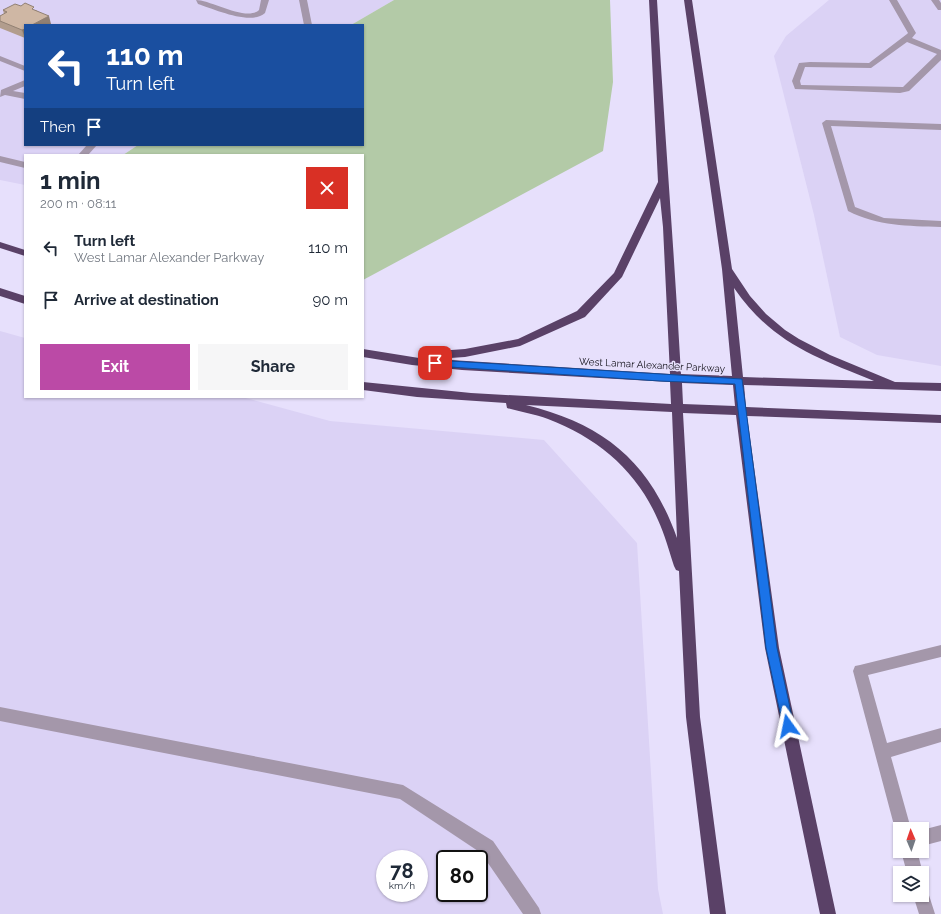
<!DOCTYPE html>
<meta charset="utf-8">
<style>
body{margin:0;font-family:Raleway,sans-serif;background:#f6f6f7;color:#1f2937;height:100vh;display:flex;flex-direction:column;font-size:15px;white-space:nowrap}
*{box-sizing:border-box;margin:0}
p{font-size:13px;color:#747a83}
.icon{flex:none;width:22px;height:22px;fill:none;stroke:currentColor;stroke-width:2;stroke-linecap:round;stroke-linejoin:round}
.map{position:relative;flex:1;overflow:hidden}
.sheet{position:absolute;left:24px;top:154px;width:340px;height:244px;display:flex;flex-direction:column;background:#fff;border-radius:0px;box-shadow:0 1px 3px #0004}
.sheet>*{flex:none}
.hud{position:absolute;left:24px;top:24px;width:340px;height:122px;border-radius:0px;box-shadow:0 1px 3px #0004;background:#1a4fa0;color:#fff;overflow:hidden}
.needle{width:26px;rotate:358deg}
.tools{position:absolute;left:893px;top:822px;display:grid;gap:8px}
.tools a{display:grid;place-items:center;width:36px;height:36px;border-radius:0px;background:#fff;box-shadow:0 1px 3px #0004;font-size:20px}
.speed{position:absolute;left:376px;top:850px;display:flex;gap:8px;font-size:20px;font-weight:700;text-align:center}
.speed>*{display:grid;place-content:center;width:52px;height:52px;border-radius:50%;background:#fff;box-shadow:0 1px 3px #0004;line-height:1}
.speed small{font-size:10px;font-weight:400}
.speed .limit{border:2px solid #111;border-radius:6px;background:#fff;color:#111}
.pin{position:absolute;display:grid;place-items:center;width:34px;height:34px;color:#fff;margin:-17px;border-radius:8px;box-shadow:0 2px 6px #0006}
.me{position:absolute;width:44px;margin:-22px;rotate:348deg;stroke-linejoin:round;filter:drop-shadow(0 0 3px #0008)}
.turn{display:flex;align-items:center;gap:14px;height:84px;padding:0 16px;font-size:18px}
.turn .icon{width:52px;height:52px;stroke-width:2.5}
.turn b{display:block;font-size:28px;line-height:34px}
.then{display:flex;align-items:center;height:38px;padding:0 16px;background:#0003;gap:8px;font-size:15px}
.round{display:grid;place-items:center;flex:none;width:42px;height:42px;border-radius:0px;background:#f6f6f7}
.summary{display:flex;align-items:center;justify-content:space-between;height:68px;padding:0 16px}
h1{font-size:24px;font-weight:700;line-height:30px}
.button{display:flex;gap:8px;margin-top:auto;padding:8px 16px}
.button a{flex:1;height:46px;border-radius:0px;background:#bb4aa6;color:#fff;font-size:16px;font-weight:700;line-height:46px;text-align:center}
.button a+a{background:#f6f6f7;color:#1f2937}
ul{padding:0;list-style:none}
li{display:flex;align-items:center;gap:12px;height:52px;padding:0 16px}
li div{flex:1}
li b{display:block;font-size:15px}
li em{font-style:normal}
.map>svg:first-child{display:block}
.built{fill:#dbd2f5;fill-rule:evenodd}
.green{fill:#b3caa7}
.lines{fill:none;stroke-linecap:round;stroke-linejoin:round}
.minor{fill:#a497aa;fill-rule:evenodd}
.highway{fill:#5a4167;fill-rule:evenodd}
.wall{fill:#b29d8d}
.shaded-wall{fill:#918073}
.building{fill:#cfb7a4;stroke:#918073}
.route{fill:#1a73e8;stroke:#114b97}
.labels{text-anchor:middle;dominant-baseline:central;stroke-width:3;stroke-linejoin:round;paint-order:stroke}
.street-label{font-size:10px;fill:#17151e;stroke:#e7e0fc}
</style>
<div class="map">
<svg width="941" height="914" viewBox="0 0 941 914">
<rect width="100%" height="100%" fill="#e7e0fc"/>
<g class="built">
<path d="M0 0H394L351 25H25V145H138L123 155H25V185L0 180Z"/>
<path d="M829 0H941V366L877 355 840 337 814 215 774 56 786 36Z"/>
<path d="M0 331 25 338V397H242L330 421 544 440 637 543 658 889 663 914H0ZM385 859H419V893H385ZM445 859H479V893H445Z"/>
</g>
<path class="green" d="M394 0H610L613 82 603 151 363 280V155H123L138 145H363V25H351Z"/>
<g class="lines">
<g class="minor">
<path d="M196 0C211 0 247 22 259 10L261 0H269L265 13C251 26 214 9 198 4Z"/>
<path d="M299 0H307L312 25H304Z"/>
<path d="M889 0H897L916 33 912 38 941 50V60L909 91 900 93 795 89 792 81 799 63 810 62 869 63 907 34 908 33ZM907 42 937 54 903 87 801 85 800 81 805 67 871 68Z"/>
<path d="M931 0H939L941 3V10H938Z"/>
<path d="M0 56 25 66V71L0 61Z"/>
<path d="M25 80V86L13 91 25 93V99L5 95 0 97 1 90Z"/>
<path d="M826 120 941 124V130L831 126 855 207 884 218 941 221V227C908 226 878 226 848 211L822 123Z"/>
<path d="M87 145H97L88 155H78Z"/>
<path d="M0 156 25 162V168L0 162Z"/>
<path d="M941 645V657L868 675 887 743 941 728V742L891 757 911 829H900V836L898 834 895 829 853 671 855 666 860 665Z"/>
<path d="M0 707 403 785 493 841 539 908 541 914H523L481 853 400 799 0 721Z"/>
<path d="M941 825V841L922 846V830Z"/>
<path d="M901 851H917L923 873 922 875V873H907Z"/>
<path d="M922 887 927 889 935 914H919L913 895H922Z"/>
</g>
<g class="highway">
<path d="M649 0H657C664 125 674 249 681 374L732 376 722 269 684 0H692L732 269 750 296 766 314 785 330 799 339 830 355 895 382 941 383V391L744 385 746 407 941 415V423L747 416 779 648 836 914H820L765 648 736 415 683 413 700 717 726 914H710L686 717 679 571 676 570 674 566C669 551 665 535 658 520 637 471 598 438 548 419 535 414 520 412 507 408L506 403 417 397 363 390V382L471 393 671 404 670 382 462 370 412 365 363 357V349L419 358 420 353 424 352 465 349 518 339 577 311 614 273 658 182ZM660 198 663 227 670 374 435 359 465 357 520 346 585 317 622 277ZM734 288C772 343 815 357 874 381L743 377ZM682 383 733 385 735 406 683 404ZM526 405 672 412 677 538C650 462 604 424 526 405Z"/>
<path d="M0 242 25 250V256L0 248Z"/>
<path d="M0 288 25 296V304L0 296Z"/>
</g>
</g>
<path class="wall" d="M3 10H36L51 24 49 25H25V38L0 28V16L4 14Z"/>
<g class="shaded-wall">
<path d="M49 16 51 24 49 25H32Z"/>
<path d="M25 29V38L22 30Z"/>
</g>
<path class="building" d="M25 3 34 7 32 9 49 16 32 25H25V29L22 30 0 21V16L7 12 3 10 15 4 21 6Z"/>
<path class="route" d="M435 360 742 379 777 648 794 726 792 730 788 731 784 730 783 726 766 648 735 384 660 381 435 366 431 363Z"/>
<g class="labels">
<g class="street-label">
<text transform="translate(652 365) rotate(3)">West Lamar Alexander Parkway</text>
</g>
</g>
</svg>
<div class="tools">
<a><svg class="needle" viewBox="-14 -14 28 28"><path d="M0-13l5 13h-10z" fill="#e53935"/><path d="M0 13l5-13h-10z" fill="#747a83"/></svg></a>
<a><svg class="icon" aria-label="layers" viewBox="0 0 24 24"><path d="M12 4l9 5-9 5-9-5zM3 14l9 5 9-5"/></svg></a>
</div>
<div class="speed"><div>78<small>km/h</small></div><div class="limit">80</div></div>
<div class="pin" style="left:435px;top:363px;background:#d93025"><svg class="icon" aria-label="arrive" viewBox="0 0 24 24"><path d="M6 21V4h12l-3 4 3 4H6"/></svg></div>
<svg class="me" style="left:788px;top:726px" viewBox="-20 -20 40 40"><path d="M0-17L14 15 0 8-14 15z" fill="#1a73e8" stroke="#fff" stroke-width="4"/></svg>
<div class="hud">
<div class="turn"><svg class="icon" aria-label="left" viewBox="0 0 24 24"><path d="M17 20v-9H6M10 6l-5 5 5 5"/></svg><div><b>110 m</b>Turn left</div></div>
<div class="then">Then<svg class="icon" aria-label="arrive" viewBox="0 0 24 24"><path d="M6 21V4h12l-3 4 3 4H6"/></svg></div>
</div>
<section class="sheet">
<div class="summary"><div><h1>1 min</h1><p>200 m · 08:11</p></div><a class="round" style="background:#d93025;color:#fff"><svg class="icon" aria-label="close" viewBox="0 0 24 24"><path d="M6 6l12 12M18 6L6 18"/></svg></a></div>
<ul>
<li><svg class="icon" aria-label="left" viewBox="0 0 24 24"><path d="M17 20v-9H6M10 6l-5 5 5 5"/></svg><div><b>Turn left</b><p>West Lamar Alexander Parkway</p></div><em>110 m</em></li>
<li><svg class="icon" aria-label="arrive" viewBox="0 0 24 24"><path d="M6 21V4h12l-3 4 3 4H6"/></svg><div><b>Arrive at destination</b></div><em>90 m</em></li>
</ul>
<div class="button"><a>Exit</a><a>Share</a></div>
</section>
</div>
